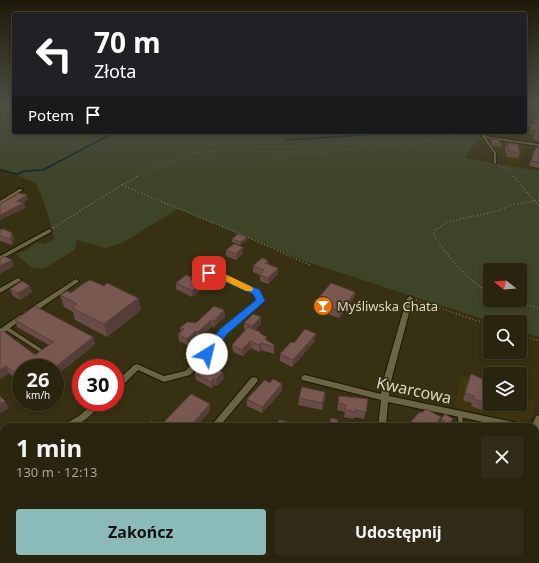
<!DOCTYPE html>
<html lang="pl">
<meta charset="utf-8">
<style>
body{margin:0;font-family:"Noto Sans",sans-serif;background:#312c17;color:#f1f3f6;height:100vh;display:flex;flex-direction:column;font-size:15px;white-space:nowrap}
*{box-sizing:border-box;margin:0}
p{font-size:13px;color:#a5a49e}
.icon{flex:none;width:22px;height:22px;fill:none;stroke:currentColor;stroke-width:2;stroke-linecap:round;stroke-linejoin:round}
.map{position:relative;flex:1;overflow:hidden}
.sheet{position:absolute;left:0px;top:423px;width:539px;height:140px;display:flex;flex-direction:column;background:#29240e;border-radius:12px 12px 0 0;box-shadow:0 2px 6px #0003,0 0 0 1px #45412e}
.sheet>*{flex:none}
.top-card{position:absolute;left:12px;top:12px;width:515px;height:122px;border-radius:4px;box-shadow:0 2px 6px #0003,0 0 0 1px #45412e;background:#202124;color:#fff;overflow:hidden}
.needle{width:26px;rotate:287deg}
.tools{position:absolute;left:483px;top:263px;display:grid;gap:8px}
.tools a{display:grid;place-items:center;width:44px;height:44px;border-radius:4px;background:#29240e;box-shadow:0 2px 6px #0003,0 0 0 1px #45412e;font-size:20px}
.speed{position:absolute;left:12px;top:359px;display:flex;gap:8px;font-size:20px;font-weight:700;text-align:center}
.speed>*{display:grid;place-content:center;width:52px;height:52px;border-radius:50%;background:#29240e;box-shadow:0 2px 6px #0003,0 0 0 1px #45412e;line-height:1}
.speed small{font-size:10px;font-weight:400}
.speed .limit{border:6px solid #d22;background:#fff;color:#111}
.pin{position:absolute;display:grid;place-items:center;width:34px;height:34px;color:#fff;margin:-17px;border-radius:8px;box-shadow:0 2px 6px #0006}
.me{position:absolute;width:44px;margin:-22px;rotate:36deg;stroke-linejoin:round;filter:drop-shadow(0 0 3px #0008)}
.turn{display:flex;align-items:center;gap:14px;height:84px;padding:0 16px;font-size:18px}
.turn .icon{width:52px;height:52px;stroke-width:2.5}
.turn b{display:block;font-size:28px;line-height:34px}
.then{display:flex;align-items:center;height:38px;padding:0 16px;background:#0003;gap:8px;font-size:15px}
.round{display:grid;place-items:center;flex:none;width:42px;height:42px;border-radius:4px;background:#312c17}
.summary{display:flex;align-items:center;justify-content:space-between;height:68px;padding:0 16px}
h1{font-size:24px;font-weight:700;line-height:30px}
.button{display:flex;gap:8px;margin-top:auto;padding:8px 16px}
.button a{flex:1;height:46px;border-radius:4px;background:#8bbbb9;color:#111;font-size:16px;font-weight:700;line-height:46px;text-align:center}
.button a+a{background:#312c17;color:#f1f3f6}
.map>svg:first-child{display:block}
.built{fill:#3f360f}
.green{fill:#3e4427;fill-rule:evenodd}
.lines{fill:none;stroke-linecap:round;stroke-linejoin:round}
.stream{stroke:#062333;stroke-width:1.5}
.service-far2-casing{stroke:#1e1700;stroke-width:3.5}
.service-far1-casing{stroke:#1e1700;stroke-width:5.5}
.service-casing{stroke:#1e1700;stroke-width:6}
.minor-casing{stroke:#1e1700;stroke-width:2}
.secondary-casing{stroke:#1e1700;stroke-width:2}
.path-far2{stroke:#78735a;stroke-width:1;stroke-dasharray:0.5 2;stroke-linecap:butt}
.path-far1{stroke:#78735a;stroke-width:1.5;stroke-dasharray:1 2.5;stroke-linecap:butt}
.path{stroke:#78735a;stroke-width:2;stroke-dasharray:1.5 4.5;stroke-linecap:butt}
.service-far2{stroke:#6b6445;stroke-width:2}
.service-far1{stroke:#6b6445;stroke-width:3.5}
.service{stroke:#6b6445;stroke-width:4.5}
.minor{fill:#6b6445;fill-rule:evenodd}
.secondary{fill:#6b6445;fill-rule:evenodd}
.wall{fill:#694c47}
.shaded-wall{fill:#553e39}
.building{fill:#7a5852;stroke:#553e39}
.route{fill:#1a73e8;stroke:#114b97}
.slow{fill:#f59e0b}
.labels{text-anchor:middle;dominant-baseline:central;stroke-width:3.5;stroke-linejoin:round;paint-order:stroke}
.poi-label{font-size:13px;fill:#dad6c5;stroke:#373012;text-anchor:start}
.near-street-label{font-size:16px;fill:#dad6c5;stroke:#373012}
</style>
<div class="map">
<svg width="539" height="563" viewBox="0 0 539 563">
<rect width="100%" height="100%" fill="#373012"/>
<g class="built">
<path d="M497 140 527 145 519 167 509 165 504 157 498 156 493 146H500Z"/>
<path d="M462 375 490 384V404H520V395L534 400 532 417 520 422 454 407Z"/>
<path d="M14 559H240L253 563H10Z"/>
</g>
<path class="green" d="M0 104H14V132H476L483 140H477L465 158 539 171V337L520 331V322H492L307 262 178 209 122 243 105 248 77 240 75 250 43 269 32 268 16 254 27 250 36 242 45 244 54 239C50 219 44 201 36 183L0 168ZM490 270H520V300H490Z"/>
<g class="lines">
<g class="stream">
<path d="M286 140 410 132"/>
<path d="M0 170 17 174 25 171 43 170 115 132"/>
</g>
<g class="service-far2-casing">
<path id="service-far2" d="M484 137 495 153V163"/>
</g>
<g class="service-far1-casing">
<path id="service-far1" d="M6 328 40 350"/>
</g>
<g class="service-casing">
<g id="service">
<path d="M460 415 461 427"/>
<path d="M135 563 136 559"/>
<path d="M281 563 282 559"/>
</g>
</g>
<g class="minor-casing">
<g id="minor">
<path d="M525 123 539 125V127L525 125Z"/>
<path d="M479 132H483L485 136 539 144V146L484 138H483Z"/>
<path d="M19 189H21L23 190 0 204V201Z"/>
<path d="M49 229 52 231 51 232 0 260V256Z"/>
<path d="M209 271 224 276 259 291 264 301 225 334 209 356 190 375 164 382 138 370 118 390 115 391V383L134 365 137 364 164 376 185 371 205 352 221 330 258 300 254 293 220 278 207 274 206 273 207 272Z"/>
<path d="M18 278 21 280 20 281 0 293V288Z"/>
<path d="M76 279 79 281 78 282 32 314H28L27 312 28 310Z"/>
<path d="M410 296 413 298 390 385 389 396 513 422 521 425 522 427H507L388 402 386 427H378L381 400 302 380 301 378 302 376 305 375 381 394 382 385 407 298Z"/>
<path d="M20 315H24L25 317 2 334H0V329Z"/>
<path d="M254 377 257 378 258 380 257 382 219 427H210L251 378Z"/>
<path d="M95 402H104L103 404 85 420 73 427H62L63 425 79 416Z"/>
<path d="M539 415V428L538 430 535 431V427H531L536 416Z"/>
<path d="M535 502 539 503V513L535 512Z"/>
<path d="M372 559H382L381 563H371Z"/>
<path d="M423 559H455L453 563H425Z"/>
</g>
</g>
<g class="secondary-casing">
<g id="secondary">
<path d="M0 462 4 463V475L0 474Z"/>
<path d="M284 559H310L312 563H286Z"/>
</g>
</g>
<g class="path-far2">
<path d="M197 152 207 149 239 132"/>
<path d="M193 153 226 150 318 153 381 145 406 146 457 134 477 133"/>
<path d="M498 165 508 170 514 177"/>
<path d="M136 177 157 167 194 153"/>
</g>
<g class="path-far1">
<path d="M513 176 539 206"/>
<path d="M122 185 240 234 312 266"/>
<path d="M53 228 104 196 138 176"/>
<path d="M490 294C468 280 446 256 433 234L435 230 447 222 497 211 512 205 539 200"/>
<path d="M416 300 490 325"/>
<path d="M510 300 539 308"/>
<path d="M520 335 539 341"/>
</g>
<g class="path">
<path d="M0 457 4 458"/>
<path d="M393 559 395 563"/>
</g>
<use href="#service-far2" class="service-far2"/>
<use href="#service-far1" class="service-far1"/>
<use href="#service" class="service"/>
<use href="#minor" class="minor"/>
<use href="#secondary" class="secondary"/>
</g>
<g class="wall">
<path d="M537 113H539V124L534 123Z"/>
<path d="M539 124V141L533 139 534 134 529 135Z"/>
<path d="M496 132H510L508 136 495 134Z"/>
<path d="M490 138 501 144V147L493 146 490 140Z"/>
<path d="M507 143 520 153 518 158 507 157 505 149Z"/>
<path d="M539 147V168L529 166 534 151Z"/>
<path d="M0 230 12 233 14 239 12 245 0 241Z"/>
<path d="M232 239 247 240 240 245 232 242Z"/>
<path d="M243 247V254L236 260 226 256V250Z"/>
<path d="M268 260V264L278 268V274L268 284 260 281V275L253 272V266Z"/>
<path d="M193 278V281L201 290 192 297 176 289V283Z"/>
<path d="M30 286 32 292 20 300 13 296 10 289Z"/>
<path d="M104 286 138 298 141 310 107 337 75 320 73 312 64 307 60 295Z"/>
<path d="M355 292 354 298 339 318 314 309 315 302Z"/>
<path d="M224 310 225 317 214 327 212 326 199 339 196 337 188 345 179 341 178 334 181 332 180 328 196 323Z"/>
<path d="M15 320 95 344 66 368H21V383L9 373 0 379V333L35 355 49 345 17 327Z"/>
<path d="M244 323 261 324 255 330 261 334 267 340 274 345V354L261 350 259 352 251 348 243 356 233 352 232 345 245 330 244 329Z"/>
<path d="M488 333H490V346L484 344Z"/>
<path d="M315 341 292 367 280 361V354Z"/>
<path d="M195 373 224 378 217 386 215 385 212 388 196 380Z"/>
<path d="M471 374 487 384 484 403 482 410 471 406 472 403 463 400Z"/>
<path d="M282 391 262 413 247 406V399Z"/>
<path d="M325 392V399L322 410 298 405 299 398Z"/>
<path d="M368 399 364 419 354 417V419L344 417 345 412 337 410 338 403Z"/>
<path d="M210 411 196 427H145L160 426Z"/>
<path d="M441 419 452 423 448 427H446L440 423Z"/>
<path d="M539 467V496L535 493V472Z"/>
<rect x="481" y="559" width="49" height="4"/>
</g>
<g class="shaded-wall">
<path d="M536 130 534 134 529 135 530 131Z"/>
<path d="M27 195 28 200 21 205 24 203 26 208 0 220V215L17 201Z"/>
<path d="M12 233 14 239 12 245 10 239Z"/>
<path d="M247 237V240L240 245V242Z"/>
<path d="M243 247V254L236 260V254Z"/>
<path d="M12 260 14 266 0 274V266Z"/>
<path d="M278 268V274L268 284V278Z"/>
<path d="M200 284 201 290 192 297V291Z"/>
<path d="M30 286 32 292 20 300 18 293Z"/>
<path d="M355 292 354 298 339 318 340 312Z"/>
<path d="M138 298 141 310 107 337 104 324Z"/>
<path d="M224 310 225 317 214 327V321Z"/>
<path d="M261 317V324L252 333V326Z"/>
<path d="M211 320 212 326 199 339 198 332Z"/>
<path d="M196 331V337L188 345 187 339Z"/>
<path d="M316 334 315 341 292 367 293 360Z"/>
<path d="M93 337 95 344 66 368 55 376V368H54Z"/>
<path d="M250 341 251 348 243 356 242 350Z"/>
<path d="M261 343V350L259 352V345Z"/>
<path d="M6 366 9 373 0 379V370Z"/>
<path d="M223 372 224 378 217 386 216 379Z"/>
<path d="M214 378 215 385 212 388 211 382Z"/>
<path d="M282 384V391L262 413V407Z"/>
<path d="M325 392V399L322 410V403Z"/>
<path d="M5 401 9 408 0 414V404Z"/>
<path d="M210 404V411L196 427H192L191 425Z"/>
<path d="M441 417 439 424 437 427H433Z"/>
<path d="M453 419 452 423 448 427V424Z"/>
<path d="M188 423V427H184Z"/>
</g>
<g class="building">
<path d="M525 104H529L525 110Z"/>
<path d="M537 113H539V119H535Z"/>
<path d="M533 123 539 124V136L534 135 536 130 530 131Z"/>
<path d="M490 138 498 139 501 144H494Z"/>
<path d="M507 143 518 144 520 153 509 151Z"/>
<path d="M538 146 539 147V162L531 161 534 151Z"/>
<path d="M19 193 27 195 17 201 24 203 0 215V204Z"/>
<path d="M4 229 12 233 10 239 0 236V230Z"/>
<path d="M238 234 247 237 240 242 232 239Z"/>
<path d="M234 244 243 247 236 254 226 250Z"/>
<path d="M4 256 12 260 0 266V259Z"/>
<path d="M262 258 268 260 265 263 278 268 268 278 260 275 264 270 253 266Z"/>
<path d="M186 275 193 278 190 279 200 284 192 291 176 283Z"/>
<path d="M90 280 104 286 107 283 138 298 104 324 72 308 77 304 60 295 67 291 71 293 83 284Z"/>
<path d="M22 281 30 286 18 293 10 289Z"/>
<path d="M331 283 355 292 340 312 315 302Z"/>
<path d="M35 306 93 337 63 361 54 368H21V378L6 366 0 370V333L3 331 35 355 53 342 15 320Z"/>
<path d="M214 306 224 310 214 321 211 320 198 332 196 331 187 339 178 334 184 329 180 328 187 322 196 323Z"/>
<path d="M253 314 261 317 252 326 244 323Z"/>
<path d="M248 327 260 332 261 334 267 337 265 339 274 345V347L261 343 259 345 250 341 242 350 232 345Z"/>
<path d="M305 329 316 334 293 360 280 354 291 342 294 343Z"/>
<path d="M488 333H490V342L486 341Z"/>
<path d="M203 364 212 369 214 367 223 372 216 379 214 378 211 382 195 373Z"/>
<path d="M471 374 488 381 487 384 489 385 484 403 474 399V396L465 393Z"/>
<path d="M273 379 282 384 262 407 247 399 265 380 270 383Z"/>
<path d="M302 387 325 392 322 403 299 398Z"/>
<path d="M191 394 210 404 191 425 188 423 184 427H145L151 421 160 426Z"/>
<path d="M0 396 5 401 0 404Z"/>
<path d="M339 396 368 399 366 412 355 410V412L345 410 346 405 338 403Z"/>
<path d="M426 409 441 417 433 427H406L420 412 422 413Z"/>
<path d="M445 414 453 419 448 424 441 419Z"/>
<path d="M331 418 338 420 336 427H329Z"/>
<path d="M279 420 299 424 298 425 306 427H277Z"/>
<path d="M484 422 492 427H477L479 425 481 426Z"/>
<path d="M538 466 539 467V486L535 483V478L536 477 535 476V472Z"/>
<path d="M535 511 539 515V516L535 524Z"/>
<path d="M145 559H161L174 563H143Z"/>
<rect x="486" y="559" width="44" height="4"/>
</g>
<linearGradient id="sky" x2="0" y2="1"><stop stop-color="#1e1a0a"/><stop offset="0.57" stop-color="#4d4e44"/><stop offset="1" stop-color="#4d4e44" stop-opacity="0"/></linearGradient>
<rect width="539" height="183" fill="url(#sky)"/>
<path class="route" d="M209 270 225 275 260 290 265 301 227 334 211 357H203L202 354 220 329 256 300 253 294 205 273 206 271Z"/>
<path class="slow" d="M221 275H227L252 287 253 289 252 291H246L221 279 219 277Z"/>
<defs>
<g id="bar-disc" transform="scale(1)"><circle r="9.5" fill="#e8710a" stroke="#373012"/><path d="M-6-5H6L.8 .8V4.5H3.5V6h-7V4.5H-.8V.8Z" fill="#fff"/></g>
</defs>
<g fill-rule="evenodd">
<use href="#bar-disc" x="323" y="306"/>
</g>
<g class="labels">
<g class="poi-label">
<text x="337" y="306">Myśliwska Chata</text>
</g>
<g class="near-street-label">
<text transform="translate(414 390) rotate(12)">Kwarcowa</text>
</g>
</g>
</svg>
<div class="tools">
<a><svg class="needle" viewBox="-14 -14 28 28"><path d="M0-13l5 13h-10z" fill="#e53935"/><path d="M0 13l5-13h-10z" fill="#a5a49e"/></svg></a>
<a><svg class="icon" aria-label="search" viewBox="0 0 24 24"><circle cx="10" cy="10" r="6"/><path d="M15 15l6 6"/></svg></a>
<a><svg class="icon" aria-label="layers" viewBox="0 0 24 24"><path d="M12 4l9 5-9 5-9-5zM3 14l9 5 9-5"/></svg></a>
</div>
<div class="speed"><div>26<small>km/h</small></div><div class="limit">30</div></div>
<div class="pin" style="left:209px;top:273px;background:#d93025"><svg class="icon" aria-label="arrive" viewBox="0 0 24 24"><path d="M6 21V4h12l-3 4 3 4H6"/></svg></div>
<svg class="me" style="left:207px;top:354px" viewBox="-20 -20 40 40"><circle r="19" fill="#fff"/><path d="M0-13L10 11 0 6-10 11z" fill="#1a73e8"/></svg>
<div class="top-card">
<div class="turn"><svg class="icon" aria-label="left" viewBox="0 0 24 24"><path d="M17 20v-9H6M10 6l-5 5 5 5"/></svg><div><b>70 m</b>Złota</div></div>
<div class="then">Potem<svg class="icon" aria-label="arrive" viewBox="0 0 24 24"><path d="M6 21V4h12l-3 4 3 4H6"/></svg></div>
</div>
<section class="sheet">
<div class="summary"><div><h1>1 min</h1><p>130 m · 12:13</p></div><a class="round"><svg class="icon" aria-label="close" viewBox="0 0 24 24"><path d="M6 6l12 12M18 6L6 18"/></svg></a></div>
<div class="button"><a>Zakończ</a><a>Udostępnij</a></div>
</section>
</div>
